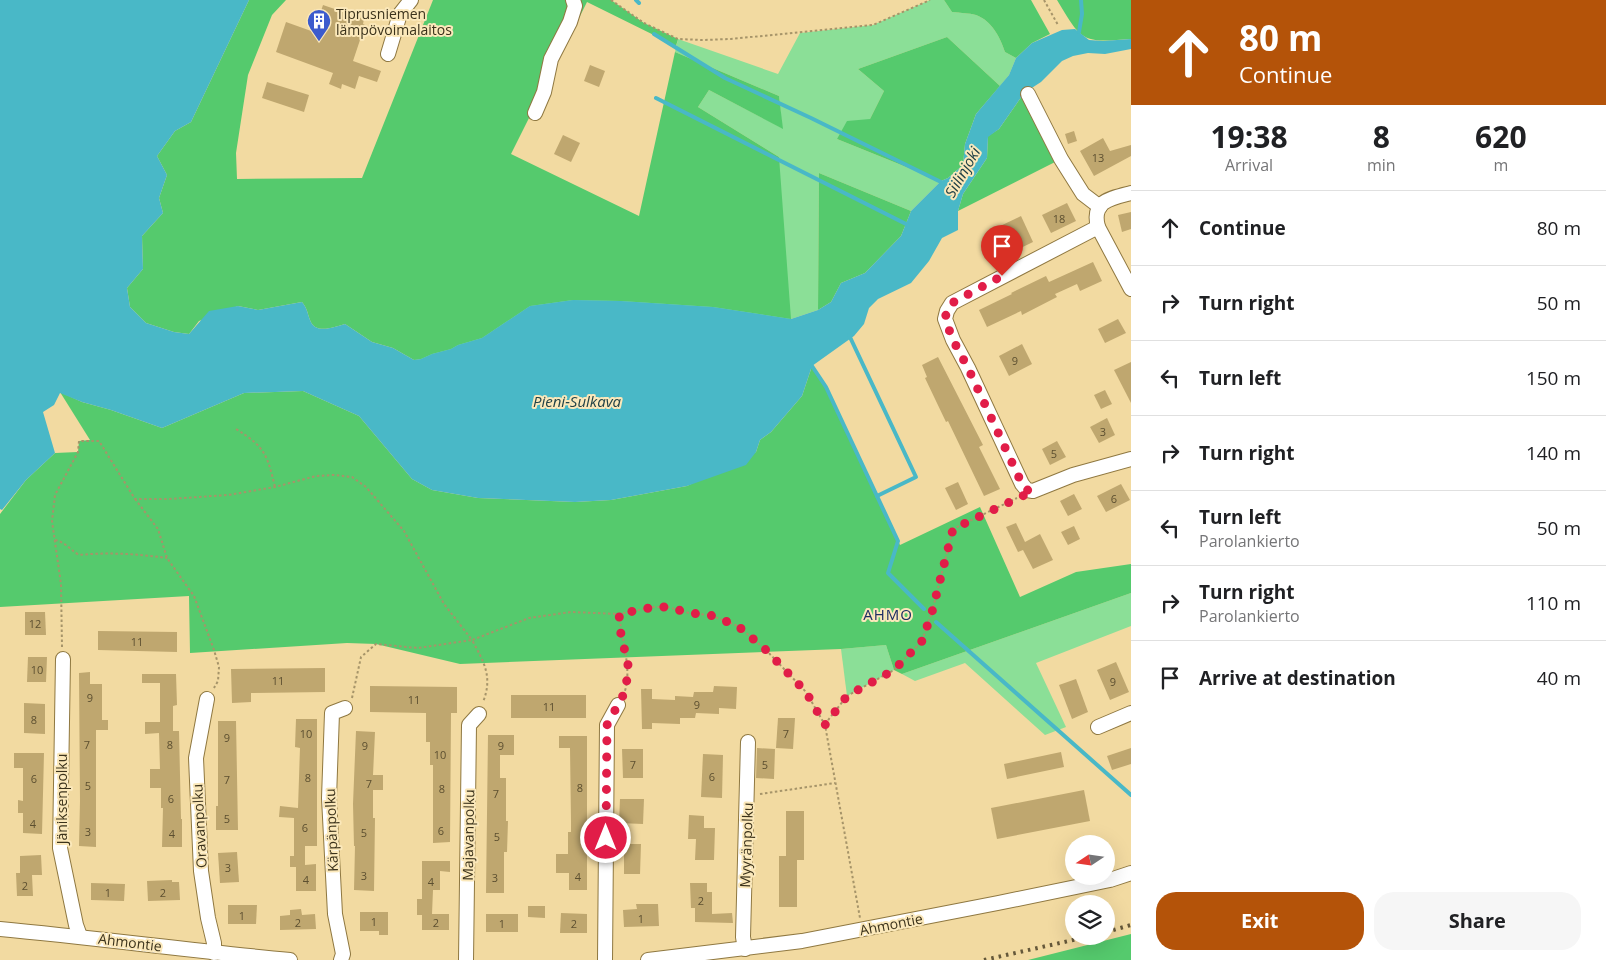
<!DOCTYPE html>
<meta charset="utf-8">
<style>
body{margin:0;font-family:"Open Sans",sans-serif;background:#f6f6f6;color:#202124;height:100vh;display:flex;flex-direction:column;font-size:19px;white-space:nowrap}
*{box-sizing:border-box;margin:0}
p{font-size:16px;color:#757577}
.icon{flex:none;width:28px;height:28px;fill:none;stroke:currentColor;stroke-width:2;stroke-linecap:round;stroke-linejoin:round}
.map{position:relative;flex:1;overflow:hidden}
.side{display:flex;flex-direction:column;background:#fff;width:475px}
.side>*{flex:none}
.top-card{background:#b45309;color:#fff;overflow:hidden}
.needle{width:32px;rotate:257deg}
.tools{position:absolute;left:1065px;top:835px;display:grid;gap:10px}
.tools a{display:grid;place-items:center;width:50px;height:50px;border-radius:50%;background:#fff;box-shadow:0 5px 20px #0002;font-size:25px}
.pin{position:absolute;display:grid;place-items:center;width:42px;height:42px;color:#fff;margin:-51px -21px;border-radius:50% 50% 50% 0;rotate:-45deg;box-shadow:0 0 5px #0007}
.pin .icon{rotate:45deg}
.me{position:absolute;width:55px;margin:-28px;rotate:0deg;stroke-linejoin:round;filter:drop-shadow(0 0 4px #0008)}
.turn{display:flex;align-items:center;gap:18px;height:105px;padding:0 25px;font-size:22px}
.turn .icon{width:65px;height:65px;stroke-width:2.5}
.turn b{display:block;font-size:35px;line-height:42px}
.eta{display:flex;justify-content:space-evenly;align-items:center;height:85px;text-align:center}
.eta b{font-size:30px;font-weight:700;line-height:35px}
.button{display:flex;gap:10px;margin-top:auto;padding:10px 25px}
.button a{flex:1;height:58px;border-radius:20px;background:#b45309;color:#fff;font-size:20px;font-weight:700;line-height:58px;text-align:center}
.button a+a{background:#f6f6f6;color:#202124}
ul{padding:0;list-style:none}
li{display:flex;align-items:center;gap:15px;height:75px;padding:0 25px;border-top:1px solid #e0e0e0}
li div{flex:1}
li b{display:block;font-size:19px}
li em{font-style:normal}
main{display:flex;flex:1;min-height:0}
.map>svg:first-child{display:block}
.green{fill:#8bdf97}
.forest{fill:#55ca6d}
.water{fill:#49b8c7}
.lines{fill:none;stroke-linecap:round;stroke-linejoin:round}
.stream{stroke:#49b8c7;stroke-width:4}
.building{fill:#bfa76f}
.minor-casing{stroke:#8f7841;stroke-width:16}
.path{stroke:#a69469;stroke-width:2;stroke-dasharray:2.5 2.5;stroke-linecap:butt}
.minor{stroke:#fff;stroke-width:14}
.rail{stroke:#65583a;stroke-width:4;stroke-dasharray:2.5 5;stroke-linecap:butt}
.route{stroke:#e11d48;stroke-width:9;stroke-dasharray:0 16.2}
.labels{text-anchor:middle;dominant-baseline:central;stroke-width:4;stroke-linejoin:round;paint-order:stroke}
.number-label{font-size:11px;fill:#5c4f30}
.poi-label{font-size:14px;fill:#3b321b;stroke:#fbe8ba;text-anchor:start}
.street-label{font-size:14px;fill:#3b321b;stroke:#fbe8ba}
.water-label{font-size:15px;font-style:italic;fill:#214247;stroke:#fbe8ba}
.neighbourhood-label{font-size:15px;letter-spacing:1px;fill:#1c2d64;stroke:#fbe8ba}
</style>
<main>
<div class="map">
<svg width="1131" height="960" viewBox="0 0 1131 960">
<rect width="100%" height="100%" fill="#f2daa1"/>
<g class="green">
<path d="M930 0H944L952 12C960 13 969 13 976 15 992 21 1000 37 1005 52L1016 58 1009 75 1000 86 947 37 858 69 884 91 870 119 837 139 941 181 911 211 819 173 818 310 791 319 414 360 779 157 698 107 709 90 782 128 779 96 675 52 678 39 778 74 800 33 873 25Z"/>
<path d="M1131 593V626L1036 663 1066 727 1045 735 965 663 915 681 902 674Z"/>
<path d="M886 645 894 670 847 696 841 649Z"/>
</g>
<g class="forest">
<path d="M249 0H286L272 15 248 75 236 153 237 179 362 178 433 0H611L644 23 678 39 676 46 587 2 511 154 639 216 675 52 779 96 783 129 709 90 698 107 779 157 791 319 713 307 621 301 573 300 530 306 482 338 458 345 451 349 432 354 421 359 414 360 393 348 372 342 345 324C334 327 315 335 310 320 307 312 307 308 302 302L258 310 238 306 199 321 189 334 174 332 146 323 130 307 127 288 143 269 142 236 163 213 159 198 167 175 157 156 175 131 191 122Z"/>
<path d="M944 0H1031L1050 34 1032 43 1016 58 1005 52C1000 37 992 21 976 15 969 13 960 13 952 12Z"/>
<path d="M1057 0H1131V39C1082 43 1082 42 1057 0Z"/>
<path d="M947 37 1000 86 976 114 965 144 963 165 948 178 941 181 837 139 847 121 870 119 884 91 858 69Z"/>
<path d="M1024 93 1061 159 958 211 963 194 987 158 988 136 999 129Z"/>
<path d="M819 173 911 211 901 236 865 273 841 283 831 302 818 310Z"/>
<path d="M812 366 826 387 900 545 980 507 1020 597 1076 572 1131 564V593L902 674 894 670 886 645 841 649 460 664 376 644 347 643 190 653 189 596 0 607V514L26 480 55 453 78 452 79 441 90 440 60 392 82 402 111 410 162 428 244 393 303 391 359 416 412 479 432 490 478 498 575 502 611 500 687 486 756 452 760 440 771 432 802 396Z"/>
<path d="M1131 934V960H1028Z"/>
</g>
<path class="water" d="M0 0H249L191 122 175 131 157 156 167 175 159 198 163 213 142 236 143 269 127 288 130 307 146 323 174 332 189 334 209 311 238 306 258 310 302 302C307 308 307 312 310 320 315 335 334 327 345 324L372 342 393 348 414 360 421 359 432 354 451 349 458 345 482 338 530 306 573 300 621 301 713 307 791 319 818 310 831 302 841 283 865 273 901 236 911 211 941 181 948 178 963 165 965 144 976 114 1009 75 1016 58 1032 43 1062 30 1075 29 1089 40 1103 41 1131 39V49L1105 54 1088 53 1073 56 1062 61 1041 82 1024 93 999 129 988 137 987 158 963 194 958 211V230L942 238 929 261 911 283 878 299 869 308 864 324 854 336 812 366 802 396 771 432 760 440 756 452 746 465 687 486 611 500 575 502 478 498 432 490 412 479 359 416 303 391 244 393 162 428 111 410 82 402 60 393 54 405 43 412 55 453 26 480 2 510 0 509Z"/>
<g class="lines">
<g class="stream">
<path d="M636 0 639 3"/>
<path d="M1079 32 1082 14 1081 0"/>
<path d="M654 34 725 78 811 118 943 183"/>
<path d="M656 98 908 225"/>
<path d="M849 335 916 477 877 496"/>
<path d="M812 366 826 387 898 541 888 573 924 609"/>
<path d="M936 622 1131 795"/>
</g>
</g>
<g class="building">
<path d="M323 5 364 19 363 24 365 25 353 61 381 71 377 82 359 76 355 89 342 84 341 89 329 84 333 73 276 52 286 22 314 32Z"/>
<path d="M590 65 605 71 599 87 584 81Z"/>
<path d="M267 82 309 95 304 112 262 98Z"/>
<path d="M1074 131 1077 141 1068 144 1065 134Z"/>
<path d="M563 135 580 143 571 162 554 154Z"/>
<path d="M1103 138 1110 151 1131 145V156L1094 176 1080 151Z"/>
<path d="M1067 203 1076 221 1051 233 1042 215Z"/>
<path d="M1131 212V229L1122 232 1118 215Z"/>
<path d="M1021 216 1033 242 1008 254 996 228Z"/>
<path d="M1093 262 1102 281 1080 291 1077 284 1055 294 1057 297 1022 315 1021 311 987 327 979 310 1012 294 1011 293 1046 276 1049 282Z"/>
<path d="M1118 319 1126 333 1105 343 1098 329Z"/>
<path d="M1022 344 1032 364 1009 376 999 356Z"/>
<path d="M938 357 983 445 979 447 1000 489 984 496 948 421 946 422 925 378 927 377 922 365Z"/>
<path d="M1131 362V403L1114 370Z"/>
<path d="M1105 390 1112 404 1101 409 1094 395Z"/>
<path d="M1107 418 1115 435 1099 443 1090 427Z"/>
<path d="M1057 441 1066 457 1050 465 1042 449Z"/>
<path d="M958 482 968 504 956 510 945 488Z"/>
<path d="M1121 484 1130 500 1106 512 1097 496Z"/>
<path d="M1074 494 1082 509 1068 516 1060 501Z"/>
<path d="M1016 523 1025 542 1040 534 1053 560 1033 569 1023 550 1018 552 1006 527Z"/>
<path d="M1074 526 1080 539 1068 545 1061 532Z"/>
<path d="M25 612H45L46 635H25Z"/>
<path d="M98 631 177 632V652L98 650Z"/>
<path d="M28 657H47L46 682H27Z"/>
<path d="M1116 662 1129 692 1110 700 1097 670Z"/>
<path d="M325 668V692L251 693V702L232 703 231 669Z"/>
<path d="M90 672V684H102V720H108V730H96V847L79 846 80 801 79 673Z"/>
<path d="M142 674H176L177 705 173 706V731H179L181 819H182V847H162L163 808H161V788H150V769H160L159 733 145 734V722H160V683H142Z"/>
<path d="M1076 679 1088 712 1072 719 1059 685Z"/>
<path d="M370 686 457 687V713H451L450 842 433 843V765H430V742H426V713L370 712Z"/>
<path d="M714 686 737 687 736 709 719 708V714L696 713 695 718H680V724L652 723V729H642L641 689H652V699L675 700V696L693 697 694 692H713Z"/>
<rect x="511" y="695" width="75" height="23"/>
<path d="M24 703 45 704V734L24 733Z"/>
<path d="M778 718H795L793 749 776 748Z"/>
<path d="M296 719H317V846H305V865L316 864V891H296V867H290V856H294V818L279 817 280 806 298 808 300 748 295 747Z"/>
<path d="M218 721H236L238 830H216V806H218Z"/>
<path d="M356 731 375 732 373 775H383V790H373V818H375L374 891 354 890 355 846H354L353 804Z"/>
<path d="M488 735H514V755H500V778H506V821H508L507 852H504V893H486Z"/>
<path d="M559 736H587V890H569V873H556V854H568V832H571V821L570 748H559Z"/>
<path d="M757 748 775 749 774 779 756 778Z"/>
<path d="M1131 748V764L1112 770 1107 756Z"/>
<path d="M622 749H643V778H623Z"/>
<path d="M1061 752 1064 767 1007 779 1004 764Z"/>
<path d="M14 753H44L42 834 23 833V813H18V800L23 801V768H14Z"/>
<path d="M703 754 723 755 722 798 701 797Z"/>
<path d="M1084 790 1090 821 997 839 991 808Z"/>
<path d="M620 799H644L643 824 619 823Z"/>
<path d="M786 811H804V860H797V907H779V856H786Z"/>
<path d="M689 815 704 816V828H715L714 860H695L696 839H688Z"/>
<path d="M624 844H641L640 874H624Z"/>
<path d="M237 852 239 882 220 883 218 853Z"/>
<path d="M41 855 42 875H32L33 896H17L16 873H20V856Z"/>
<path d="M422 861H450V872L440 871V890H433L432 914H449V930H422V915H417V899H422Z"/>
<path d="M172 880V882H179L180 900 148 901 147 881Z"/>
<path d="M91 883 125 884 124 901 91 900Z"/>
<path d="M690 883H707V892H712V914L732 913 733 923 695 922V908H691Z"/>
<path d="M636 904H658L659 926 624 927 623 910 637 909Z"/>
<path d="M228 905H257L256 924H228Z"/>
<path d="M528 906H545V918L528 917Z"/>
<path d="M301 909 302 915 315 914 316 929 280 930V916L290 915V910Z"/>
<path d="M360 912H388V935H379V931H360Z"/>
<path d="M561 913 587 914V933H560Z"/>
<rect x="486" y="914" width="32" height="18"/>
</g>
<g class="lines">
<g class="minor-casing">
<g id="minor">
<path d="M388 54 400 14 411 0"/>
<path d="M1028 94 1061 159 1083 194 1100 207"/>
<path d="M535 113 544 92 551 59 570 22 575 6 573 0"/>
<path d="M1131 193C1111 198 1091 201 1098 227L1131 289"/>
<path d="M1098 227 952 303 947 311 945 319 953 340 968 368 1022 484 1027 490 1033 491 1073 475 1131 459"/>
<path d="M63 659 60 848 76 925 80 936"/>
<path d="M207 699 196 758 201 871 208 918 214 943V953"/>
<path d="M1098 727 1131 713"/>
<path d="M0 929C97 938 193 951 290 960"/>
<path d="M745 949 743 937 748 742"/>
<path d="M341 960 343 954 335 914 329 798 332 713 345 708"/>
<path d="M466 960 469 725 479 714"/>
<path d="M605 960 607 725 618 705"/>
<path d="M648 960 802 941 998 903 1110 880 1131 873"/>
</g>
</g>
<g class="path">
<path d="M611 0 644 23 678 39 702 40 731 39 873 25 930 0"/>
<path d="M1044 0 1058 25"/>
<path d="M236 429C265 447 267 454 275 487"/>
<path d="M135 499 158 529 167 558 194 596 214 650 219 667 218 681 214 688"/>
<path d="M55 540C67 543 69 549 79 555 108 552 138 554 167 558"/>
<path d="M619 614C621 636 634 676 623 695"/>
<path d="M62 647 61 584 52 521 55 495 78 452 79 441H99L135 499H169L228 495 275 487 316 476 334 475 352 477 366 487 404 531 444 604 472 640 529 618 571 612 619 614 654 607H668L689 613 710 615 738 626 766 650 806 692 825 725 860 918"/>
<path d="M352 698 361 657 376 644 418 648 472 640C484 662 493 677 483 702"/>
<path d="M825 724 847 696 894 670 922 641 932 612 953 529 1017 498"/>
<path d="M760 794 835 783"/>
</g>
<use href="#minor" class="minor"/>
<g class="rail">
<path d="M1106 932 1131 925"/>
<path d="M984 960 1091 936"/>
</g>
</g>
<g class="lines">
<path class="route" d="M606 838 607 725 626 690 628 664 621 635 619 614 654 607H668L689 613 710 615 738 626 766 650 806 692 825 725 847 696 894 670 922 641 932 612 953 529 1033 491 1027 490 1022 484 968 368 953 340 945 319 947 310 952 303 1002 276"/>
</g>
<defs>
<g id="building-pin" transform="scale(1.25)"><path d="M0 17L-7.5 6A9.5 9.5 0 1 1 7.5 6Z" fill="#3c5bcd" stroke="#fbe8ba"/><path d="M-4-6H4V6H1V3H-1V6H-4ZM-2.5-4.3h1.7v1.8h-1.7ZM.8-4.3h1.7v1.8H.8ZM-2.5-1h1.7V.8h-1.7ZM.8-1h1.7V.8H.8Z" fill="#fff"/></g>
</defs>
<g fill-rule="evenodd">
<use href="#building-pin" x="319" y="21"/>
</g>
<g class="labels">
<g class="number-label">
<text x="1098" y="157">13</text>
<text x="1059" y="218">18</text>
<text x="1015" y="360">9</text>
<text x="1103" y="431">3</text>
<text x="1054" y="453">5</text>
<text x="1114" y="498">6</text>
<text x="35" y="623">12</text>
<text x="137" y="641">11</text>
<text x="37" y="669">10</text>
<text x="278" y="680">11</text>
<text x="1113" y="681">9</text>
<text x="90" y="697">9</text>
<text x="414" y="699">11</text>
<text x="697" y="704">9</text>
<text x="549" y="706">11</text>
<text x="34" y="719">8</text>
<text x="306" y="733">10</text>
<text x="786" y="733">7</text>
<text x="227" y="737">9</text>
<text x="87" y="744">7</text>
<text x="170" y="744">8</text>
<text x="365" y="745">9</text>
<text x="501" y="745">9</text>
<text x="440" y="754">10</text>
<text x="633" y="764">7</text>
<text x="765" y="764">5</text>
<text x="712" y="776">6</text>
<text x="308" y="777">8</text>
<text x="34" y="778">6</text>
<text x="227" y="779">7</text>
<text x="369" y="783">7</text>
<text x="88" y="785">5</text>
<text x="580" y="787">8</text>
<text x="442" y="788">8</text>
<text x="496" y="793">7</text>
<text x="171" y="798">6</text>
<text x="227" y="818">5</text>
<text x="33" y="823">4</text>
<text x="305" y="827">6</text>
<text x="441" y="830">6</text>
<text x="88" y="831">3</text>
<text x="364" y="832">5</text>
<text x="172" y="833">4</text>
<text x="497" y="836">5</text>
<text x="228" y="867">3</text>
<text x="364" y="875">3</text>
<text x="578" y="876">4</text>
<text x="495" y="877">3</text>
<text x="306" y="879">4</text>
<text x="431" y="881">4</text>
<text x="25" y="885">2</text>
<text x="108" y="892">1</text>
<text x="163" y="892">2</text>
<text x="701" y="900">2</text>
<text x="242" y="915">1</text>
<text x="641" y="918">1</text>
<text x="374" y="921">1</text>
<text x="298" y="922">2</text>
<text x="436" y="922">2</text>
<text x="502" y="923">1</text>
<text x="574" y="923">2</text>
</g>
<g class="poi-label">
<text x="336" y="13">Tiprusniemen<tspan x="336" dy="16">lämpövoimalaitos</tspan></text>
</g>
<g class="street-label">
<text transform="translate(61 799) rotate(-90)">Jäniksenpolku</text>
<text transform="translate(199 826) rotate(-93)">Oravanpolku</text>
<text transform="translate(331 830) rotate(-92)">Kärpänpolku</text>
<text transform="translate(468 835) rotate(-89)">Majavanpolku</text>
<text transform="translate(746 845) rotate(-88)">Myyränpolku</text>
<text transform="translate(891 924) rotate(-11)">Ahmontie</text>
<text transform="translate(130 942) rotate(7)">Ahmontie</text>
</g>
<g class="water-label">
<text transform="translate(962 172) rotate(-60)">Siilinjoki</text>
<text x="577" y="401">Pieni-Sulkava</text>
</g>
<g class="neighbourhood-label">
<text x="888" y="614">AHMO</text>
</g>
</g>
</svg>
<div class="tools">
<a><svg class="needle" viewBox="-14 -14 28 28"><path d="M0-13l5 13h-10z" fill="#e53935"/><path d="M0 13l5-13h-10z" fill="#757577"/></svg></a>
<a><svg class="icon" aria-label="layers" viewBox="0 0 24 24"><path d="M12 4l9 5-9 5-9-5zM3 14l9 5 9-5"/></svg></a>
</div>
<div class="pin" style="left:1002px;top:276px;background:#d93025"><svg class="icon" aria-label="arrive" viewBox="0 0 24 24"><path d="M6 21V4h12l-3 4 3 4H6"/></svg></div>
<svg class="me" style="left:606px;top:838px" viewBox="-20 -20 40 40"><circle r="17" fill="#e11d48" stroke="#fff" stroke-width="3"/><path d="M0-11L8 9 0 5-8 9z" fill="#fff"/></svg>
</div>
<section class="side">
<div class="top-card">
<div class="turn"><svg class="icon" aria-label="ahead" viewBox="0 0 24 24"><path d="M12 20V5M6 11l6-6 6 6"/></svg><div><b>80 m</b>Continue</div></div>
</div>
<div class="eta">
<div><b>19:38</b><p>Arrival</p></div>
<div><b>8</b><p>min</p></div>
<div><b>620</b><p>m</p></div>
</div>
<ul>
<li><svg class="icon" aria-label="ahead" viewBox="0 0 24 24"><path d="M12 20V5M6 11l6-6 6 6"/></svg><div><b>Continue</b></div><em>80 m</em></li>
<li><svg class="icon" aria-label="right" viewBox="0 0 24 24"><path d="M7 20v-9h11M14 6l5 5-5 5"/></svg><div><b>Turn right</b></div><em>50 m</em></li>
<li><svg class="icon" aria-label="left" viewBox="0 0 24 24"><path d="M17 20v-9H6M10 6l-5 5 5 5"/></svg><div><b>Turn left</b></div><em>150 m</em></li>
<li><svg class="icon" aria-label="right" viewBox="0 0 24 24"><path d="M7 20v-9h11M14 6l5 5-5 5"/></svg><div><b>Turn right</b></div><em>140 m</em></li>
<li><svg class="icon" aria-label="left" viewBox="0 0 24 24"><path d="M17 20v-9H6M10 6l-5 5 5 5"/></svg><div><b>Turn left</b><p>Parolankierto</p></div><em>50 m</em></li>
<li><svg class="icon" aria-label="right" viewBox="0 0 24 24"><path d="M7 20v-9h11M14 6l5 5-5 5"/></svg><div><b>Turn right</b><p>Parolankierto</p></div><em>110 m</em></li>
<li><svg class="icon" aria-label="arrive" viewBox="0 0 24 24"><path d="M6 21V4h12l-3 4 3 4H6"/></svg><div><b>Arrive at destination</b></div><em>40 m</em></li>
</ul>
<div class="button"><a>Exit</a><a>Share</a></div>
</section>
</main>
